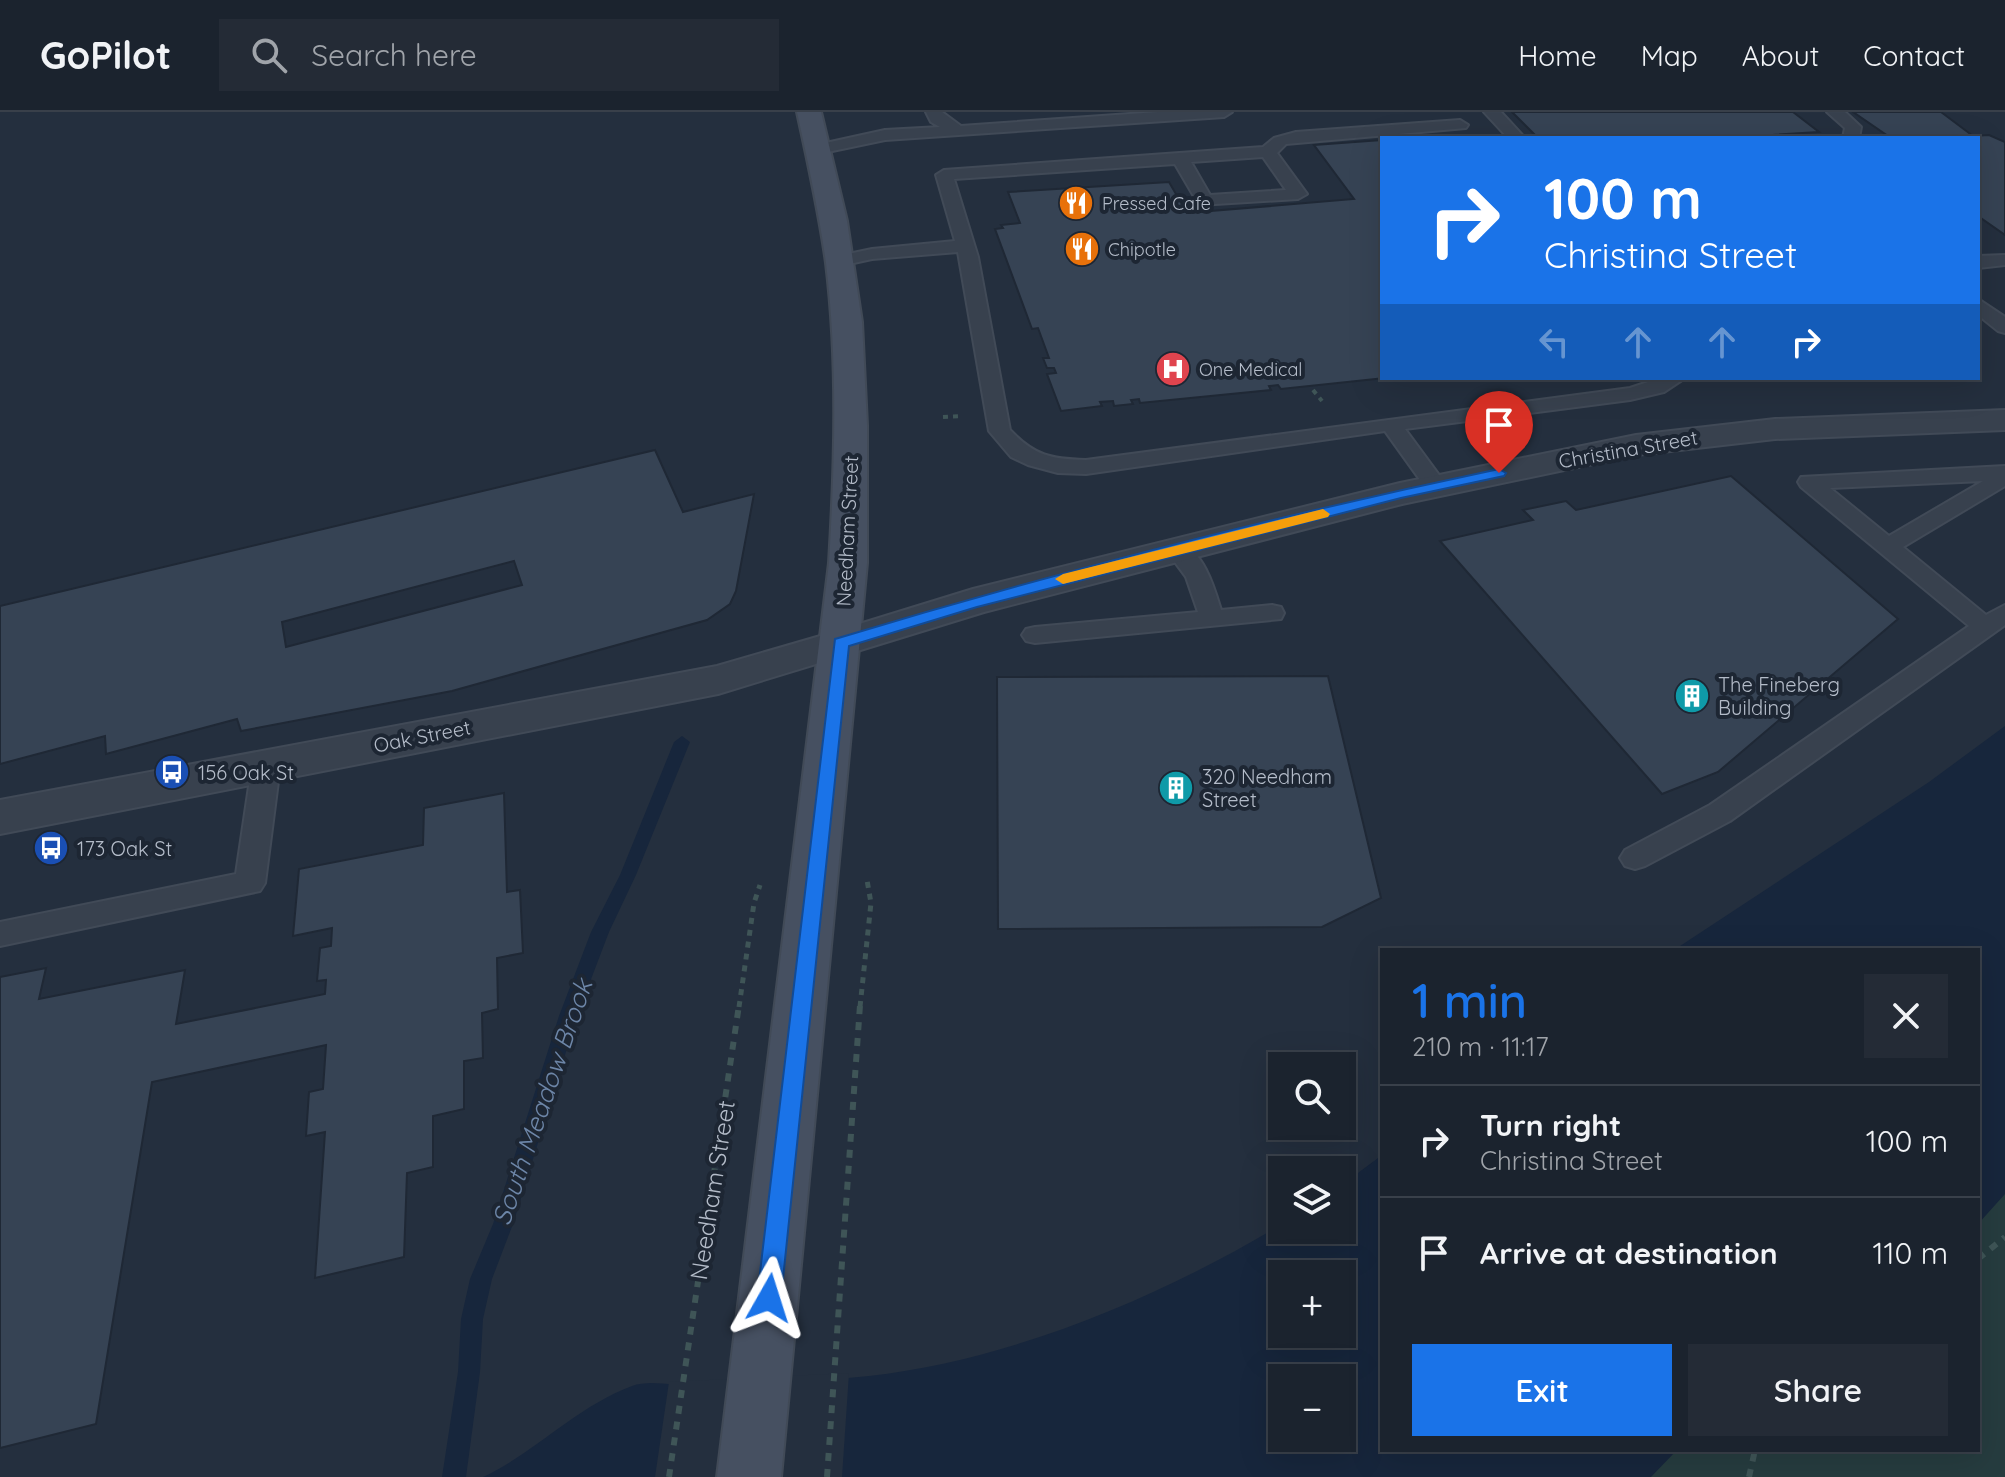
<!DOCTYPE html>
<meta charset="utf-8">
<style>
body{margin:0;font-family:Quicksand,sans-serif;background:#242b36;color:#f1f3f6;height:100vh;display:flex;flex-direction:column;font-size:30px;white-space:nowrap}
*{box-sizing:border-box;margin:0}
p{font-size:26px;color:#a0a4aa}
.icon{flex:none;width:44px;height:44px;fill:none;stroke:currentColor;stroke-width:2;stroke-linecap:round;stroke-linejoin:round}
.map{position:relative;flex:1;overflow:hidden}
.sheet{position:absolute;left:1380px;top:836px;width:600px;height:504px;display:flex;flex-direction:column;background:#1b232e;border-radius:0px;box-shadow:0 8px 32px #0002,0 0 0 2px #39404a}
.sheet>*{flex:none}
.guide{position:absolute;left:1380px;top:24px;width:600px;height:244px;border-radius:0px;box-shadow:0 8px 32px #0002,0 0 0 2px #39404a;background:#1a73e8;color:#fff;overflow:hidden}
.tools{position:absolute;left:1268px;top:940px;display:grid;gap:16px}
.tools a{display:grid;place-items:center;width:88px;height:88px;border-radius:0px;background:#1b232e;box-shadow:0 8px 32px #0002,0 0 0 2px #39404a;font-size:40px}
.pin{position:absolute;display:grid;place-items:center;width:68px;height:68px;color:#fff;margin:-82px -34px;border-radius:50% 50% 50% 0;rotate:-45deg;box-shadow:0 0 8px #0007}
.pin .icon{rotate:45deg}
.me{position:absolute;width:88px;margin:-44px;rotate:6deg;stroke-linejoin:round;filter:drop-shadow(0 0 6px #0008)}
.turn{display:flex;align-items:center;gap:28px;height:168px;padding:0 32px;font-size:36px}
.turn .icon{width:104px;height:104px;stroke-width:2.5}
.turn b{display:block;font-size:56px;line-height:68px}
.lanes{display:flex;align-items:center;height:76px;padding:0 32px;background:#0003;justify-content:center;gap:40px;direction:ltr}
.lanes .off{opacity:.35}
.round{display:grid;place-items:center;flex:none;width:84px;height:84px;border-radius:0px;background:#242b36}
.head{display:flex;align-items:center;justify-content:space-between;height:136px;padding:0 32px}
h1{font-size:48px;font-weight:600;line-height:60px;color:#1a73e8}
.button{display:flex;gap:16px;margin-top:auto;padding:16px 32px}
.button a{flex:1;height:92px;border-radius:0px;background:#1a73e8;color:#fff;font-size:32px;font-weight:600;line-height:92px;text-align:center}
.button a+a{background:#242b36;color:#f1f3f6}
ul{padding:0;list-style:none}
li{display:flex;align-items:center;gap:24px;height:112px;padding:0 32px;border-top:2px solid #39404a}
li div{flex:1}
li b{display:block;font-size:30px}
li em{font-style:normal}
header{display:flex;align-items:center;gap:48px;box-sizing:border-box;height:112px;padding:0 40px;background:#1b232e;border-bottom:2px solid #39404a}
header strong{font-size:38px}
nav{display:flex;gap:44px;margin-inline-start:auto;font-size:28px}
.search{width:560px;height:72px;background:#242b36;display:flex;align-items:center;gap:20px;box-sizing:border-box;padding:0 28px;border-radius:0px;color:#a0a4aa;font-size:30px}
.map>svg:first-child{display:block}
.green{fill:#263c3f}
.water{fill:#17263c;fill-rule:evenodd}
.pier{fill:#242f3e}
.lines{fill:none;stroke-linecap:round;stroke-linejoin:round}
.stream{fill:#17263c;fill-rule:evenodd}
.building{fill:#364354;stroke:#1f2835;stroke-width:2;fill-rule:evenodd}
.service-casing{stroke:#414a57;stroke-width:4}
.minor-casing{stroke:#414a57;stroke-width:4}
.tertiary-casing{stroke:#414a57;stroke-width:4}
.secondary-casing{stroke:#414a57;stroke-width:4}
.path-far2{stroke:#3f5557;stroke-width:4;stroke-dasharray:5 5;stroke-linecap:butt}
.path-far1{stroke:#3f5557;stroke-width:5;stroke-dasharray:6 6;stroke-linecap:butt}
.path{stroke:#3f5557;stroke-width:6;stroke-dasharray:8 8;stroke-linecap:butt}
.service{fill:#38414e;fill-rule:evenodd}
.minor{fill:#38414e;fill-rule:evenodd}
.tertiary{fill:#38414e;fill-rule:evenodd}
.secondary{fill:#465061;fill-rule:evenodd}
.route{fill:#1a73e8;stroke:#114b97;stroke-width:2}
.slow{fill:#f59e0b}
.labels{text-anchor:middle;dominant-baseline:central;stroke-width:8;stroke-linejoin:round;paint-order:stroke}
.far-poi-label{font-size:18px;fill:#b4bcc9;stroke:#1d2633;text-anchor:start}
.street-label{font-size:20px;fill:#b4bcc9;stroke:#1d2633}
.poi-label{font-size:20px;fill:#b4bcc9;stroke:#1d2633;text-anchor:start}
.near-street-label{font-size:24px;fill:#b4bcc9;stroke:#1d2633}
.near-water-label{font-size:26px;font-style:italic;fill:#6d86a8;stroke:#1d2633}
</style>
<header>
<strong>GoPilot</strong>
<div class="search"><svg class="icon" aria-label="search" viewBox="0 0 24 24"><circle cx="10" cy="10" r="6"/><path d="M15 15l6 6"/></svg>Search here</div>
<nav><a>Home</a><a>Map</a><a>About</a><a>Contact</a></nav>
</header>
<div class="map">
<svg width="2005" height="1365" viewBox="0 0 2005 1365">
<rect width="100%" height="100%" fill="#242f3e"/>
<path class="green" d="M2005 965V1365H1548L1578 1338H1978V988Z"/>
<g class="water">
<path d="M2005 614V1082L1978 1112V838H1674L1929 670Z"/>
<path d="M1382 1043V1338H1677L1651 1365H483C536 1340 576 1295 632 1274 651 1267 679 1275 699 1274 755 1273 813 1270 869 1264 1011 1248 1161 1185 1282 1112V1118H1342V1073ZM1282 1162H1342V1222H1282ZM1282 1266H1342V1326H1282Z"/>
</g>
<path class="pier" d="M849 1261 842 1365H655L669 1270Z"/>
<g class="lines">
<path class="stream" d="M682 624 690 630 636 763 609 820 577 904 513 1112 492 1167 483 1207 480 1260 466 1365H442L458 1260 461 1207 470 1167 493 1112 559 904 591 820 620 763 674 630Z"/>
</g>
<g class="building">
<path d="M1512 0H1793L1819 20 1756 24 1758 26H1538Z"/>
<path d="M1853 0H1941L1973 24 1989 23 2005 30V123L1978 104V26H1891Z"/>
<path d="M1382 28V266H1385L1281 277 1278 273 1269 274 1271 278 1140 291 1139 287 1131 288 1133 292 1114 294 1113 289 1100 290 1102 294 1061 299 1047 262 1056 261 1054 256H1047L1043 246H1049L1038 216 1032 217 995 117 1003 116 1001 113 1020 111 1008 80 1169 70 1187 101 1354 87 1314 33Z"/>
<path d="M655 338 683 400 754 382 736 479 730 492 707 508 452 579 241 619 237 607 106 642 105 624 0 652V494ZM514 449 522 473 286 535 282 510Z"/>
<path d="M1731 364 1898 507 1718 660 1662 682 1440 429 1533 408 1523 398 1566 389 1576 398Z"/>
<path d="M1328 564 1381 786 1322 815 998 817 997 565Z"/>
<path d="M504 681 507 780 520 778 523 841 497 846 498 897 482 901 483 946 464 949V997L433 1004V1055L407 1061 404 1145 315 1166 325 1020 306 1024 309 980 323 977 326 933 152 970 96 1312 0 1336V865L46 856 39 887 185 858 176 912 325 882 326 868 317 869 320 836 331 834 332 816 293 824 299 757 423 733 424 696Z"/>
</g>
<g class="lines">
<g class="service-casing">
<g id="service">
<path d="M926 0H942L961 14 1158 0H1232L1224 5 885 28 818 42 810 37 812 34 885 18 940 15 931 10Z"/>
<path d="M1484 0H1501L1525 26H1508Z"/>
<path d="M1827 0H1845L1861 15 1859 26H1843L1845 16Z"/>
<path d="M1460 8 1468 13 1466 16 1286 32 1277 41 1307 82 1298 87 1199 93 1175 52 954 67 978 145 1010 318C1035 344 1051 347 1086 348L1630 276 1660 266H1685L1664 280 1630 288 1405 317 1447 374 1436 381 1428 379 1385 319 1086 362 1058 361 1028 353 1011 345 989 319 958 140 872 147 840 154 831 149 834 145 872 137 955 129 936 63 944 58 1263 35 1274 26 1296 20ZM1263 45 1286 78 1210 83 1191 50Z"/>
<path d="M2005 143V153L1978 156V144Z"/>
<path d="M1978 187 2005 205V221L1998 219 1978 203Z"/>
<path d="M2005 354V374L1903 435 1986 503 2005 493V513L1730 709 1645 754 1635 757 1625 754 1620 746 1625 738 1710 693 1969 514 1801 375 1798 370 1801 365ZM1983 369 1889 424 1830 376Z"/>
<path d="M1178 431C1203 437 1214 475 1221 498L1272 493 1281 495 1284 501 1281 507 1035 531 1026 529 1022 523 1026 517 1035 515 1198 500 1186 465 1166 438 1170 433Z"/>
<path d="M266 644 276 647 280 654 265 771 260 779 0 834V810L236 762 252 654 256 647Z"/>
</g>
</g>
<g class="minor-casing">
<path id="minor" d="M2005 298V318L1775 327 1636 343 1402 392 984 500 841 544 827 540 821 531 827 522 973 477 1400 371 1636 323 1775 307Z"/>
</g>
<g class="tertiary-casing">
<path id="tertiary" d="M841 518 855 522 861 531 855 540 718 582 0 722V688L717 554Z"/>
</g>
<g class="secondary-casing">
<path id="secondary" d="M797 0H821L847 109 862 210 867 313V451L781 1365H717L829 451C835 351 838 250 826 151 819 100 808 50 797 0Z"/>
</g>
<g class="path-far2">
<path d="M1313 278 1322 289"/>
<path d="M943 305 962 304"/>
</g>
<g class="path-far1">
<path d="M739 895 754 791 760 773"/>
<path d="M860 895 871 791 867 768"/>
</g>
<g class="path">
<path d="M1978 1147 2005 1125"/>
<path d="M669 1365 739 893"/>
<path d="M827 1365 860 893"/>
<path d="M1749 1365 1755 1338"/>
</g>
<use href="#service" class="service"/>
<use href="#minor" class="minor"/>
<use href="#tertiary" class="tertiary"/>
<use href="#secondary" class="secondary"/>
</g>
<path class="route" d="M1499 357 1506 361 1504 364 1401 386 977 495 849 534 781 1186 777 1195 769 1198 760 1195 757 1186 835 527C1053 461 1276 404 1499 357Z"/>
<path class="slow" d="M1323 397 1330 402 1328 405 1063 472 1055 467 1063 462Z"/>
<defs>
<g id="restaurant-disc" transform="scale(1.8)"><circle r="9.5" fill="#e8710a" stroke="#1d2633"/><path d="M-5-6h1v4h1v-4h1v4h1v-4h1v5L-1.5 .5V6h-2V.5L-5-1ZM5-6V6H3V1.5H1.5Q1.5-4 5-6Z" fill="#fff"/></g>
<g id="hospital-disc" transform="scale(1.8)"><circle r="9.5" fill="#e0444e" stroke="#1d2633"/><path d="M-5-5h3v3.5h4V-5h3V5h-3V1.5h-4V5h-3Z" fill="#fff"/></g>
<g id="building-disc" transform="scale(1.8)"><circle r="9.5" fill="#0f9aa8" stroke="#1d2633"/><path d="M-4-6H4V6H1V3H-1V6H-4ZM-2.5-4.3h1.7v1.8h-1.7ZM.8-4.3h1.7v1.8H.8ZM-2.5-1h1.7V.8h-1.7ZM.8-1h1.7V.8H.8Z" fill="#fff"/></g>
<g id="bus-disc" transform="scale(1.8)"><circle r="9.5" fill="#1a4fb4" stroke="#1d2633"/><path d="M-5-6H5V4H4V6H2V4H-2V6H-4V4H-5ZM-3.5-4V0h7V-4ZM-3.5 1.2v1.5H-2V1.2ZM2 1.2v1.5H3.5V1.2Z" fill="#fff"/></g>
</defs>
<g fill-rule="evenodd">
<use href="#restaurant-disc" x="1076" y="91"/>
<use href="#restaurant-disc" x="1082" y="137"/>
<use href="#hospital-disc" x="1173" y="257"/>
<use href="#building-disc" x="1692" y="584"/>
<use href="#bus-disc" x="172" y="660"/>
<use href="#building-disc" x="1176" y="676"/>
<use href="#bus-disc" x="51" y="736"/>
</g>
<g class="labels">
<g class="far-poi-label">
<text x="1102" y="91">Pressed Cafe</text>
<text x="1108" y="137">Chipotle</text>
<text x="1199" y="257">One Medical</text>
</g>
<g class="street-label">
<text transform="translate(1628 337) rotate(-10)">Christina Street</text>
<text transform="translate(847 419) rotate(-87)">Needham Street</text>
<text transform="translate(422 624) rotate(-11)">Oak Street</text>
</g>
<g class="poi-label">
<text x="1718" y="572">The Fineberg<tspan x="1718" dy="23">Building</tspan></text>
<text x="198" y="660">156 Oak St</text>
<text x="1202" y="664">320 Needham<tspan x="1202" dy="23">Street</tspan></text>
<text x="77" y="736">173 Oak St</text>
</g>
<g class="near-street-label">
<text transform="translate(712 1078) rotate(-81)">Needham Street</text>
</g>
<g class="near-water-label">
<text transform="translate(542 990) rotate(-71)">South Meadow Brook</text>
</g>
</g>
</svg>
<div class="tools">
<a><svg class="icon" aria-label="search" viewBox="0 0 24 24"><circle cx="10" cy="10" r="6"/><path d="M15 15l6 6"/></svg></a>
<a><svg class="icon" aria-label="layers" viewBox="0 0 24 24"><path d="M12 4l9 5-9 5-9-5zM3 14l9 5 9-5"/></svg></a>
<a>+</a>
<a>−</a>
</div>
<div class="pin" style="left:1499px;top:361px;background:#d93025"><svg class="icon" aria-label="arrive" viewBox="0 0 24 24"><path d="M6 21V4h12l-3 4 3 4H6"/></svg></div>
<svg class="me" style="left:769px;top:1186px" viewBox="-20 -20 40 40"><path d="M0-17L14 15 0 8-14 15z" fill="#1a73e8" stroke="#fff" stroke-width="4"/></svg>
<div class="guide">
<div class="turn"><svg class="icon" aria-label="right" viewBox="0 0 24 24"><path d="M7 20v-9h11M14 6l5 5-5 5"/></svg><div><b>100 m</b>Christina Street</div></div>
<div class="lanes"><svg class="icon off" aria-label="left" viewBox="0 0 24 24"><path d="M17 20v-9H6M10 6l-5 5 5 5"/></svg><svg class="icon off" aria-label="ahead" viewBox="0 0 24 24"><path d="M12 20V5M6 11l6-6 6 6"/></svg><svg class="icon off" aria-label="ahead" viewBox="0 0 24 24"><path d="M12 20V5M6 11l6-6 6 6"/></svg><svg class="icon" aria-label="right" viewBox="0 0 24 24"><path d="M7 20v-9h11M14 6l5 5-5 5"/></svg></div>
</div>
<section class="sheet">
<div class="head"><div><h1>1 min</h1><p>210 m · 11:17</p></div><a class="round"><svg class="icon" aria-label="close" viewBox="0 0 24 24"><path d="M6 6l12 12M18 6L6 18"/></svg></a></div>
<ul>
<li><svg class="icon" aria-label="right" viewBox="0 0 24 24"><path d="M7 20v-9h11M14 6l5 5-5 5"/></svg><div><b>Turn right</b><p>Christina Street</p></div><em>100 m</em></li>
<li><svg class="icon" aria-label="arrive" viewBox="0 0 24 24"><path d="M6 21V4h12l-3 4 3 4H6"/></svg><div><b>Arrive at destination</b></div><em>110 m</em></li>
</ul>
<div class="button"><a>Exit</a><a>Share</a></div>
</section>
</div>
